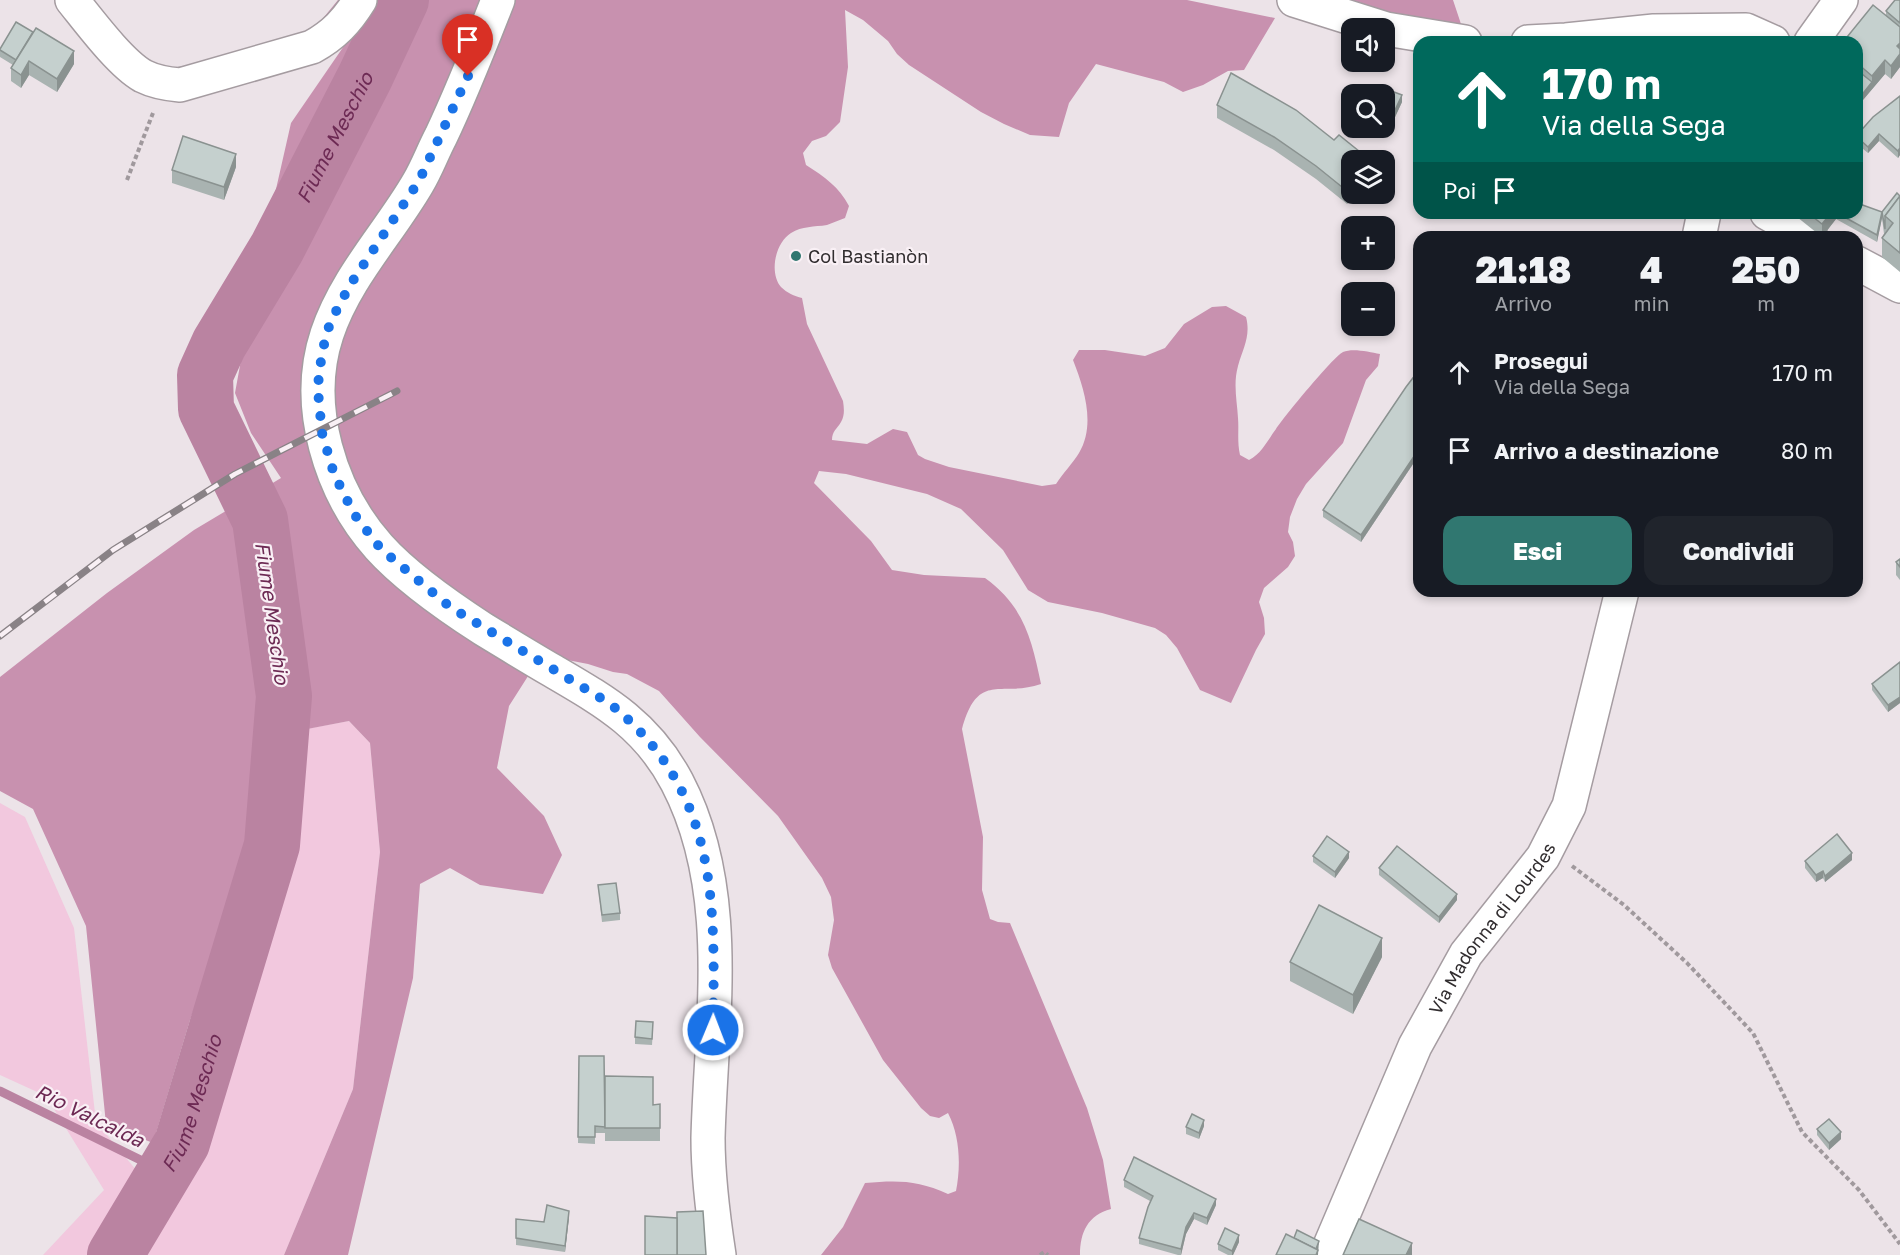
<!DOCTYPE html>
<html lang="it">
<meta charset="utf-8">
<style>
body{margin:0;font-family:"Golos Text",sans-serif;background:#20242c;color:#f1f3f6;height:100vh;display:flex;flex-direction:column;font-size:22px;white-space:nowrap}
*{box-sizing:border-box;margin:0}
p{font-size:20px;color:#9ea1a6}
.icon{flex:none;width:33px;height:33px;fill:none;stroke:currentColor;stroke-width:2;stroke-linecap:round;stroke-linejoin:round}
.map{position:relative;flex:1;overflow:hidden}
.details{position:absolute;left:1413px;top:231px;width:450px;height:366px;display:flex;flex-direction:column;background:#171b24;border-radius:18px;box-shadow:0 3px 9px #0003}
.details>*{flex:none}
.hud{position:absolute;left:1413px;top:36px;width:450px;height:183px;border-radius:18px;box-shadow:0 3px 9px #0003;background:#00695c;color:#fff;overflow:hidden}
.buttons{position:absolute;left:1341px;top:18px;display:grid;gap:12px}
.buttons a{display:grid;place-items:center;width:54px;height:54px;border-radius:12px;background:#171b24;box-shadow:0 3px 9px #0003;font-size:30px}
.pin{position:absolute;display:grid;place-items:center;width:51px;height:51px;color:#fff;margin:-62px -26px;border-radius:50% 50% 50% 0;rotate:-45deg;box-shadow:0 0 6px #0007}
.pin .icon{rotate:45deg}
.me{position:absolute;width:66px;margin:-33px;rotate:1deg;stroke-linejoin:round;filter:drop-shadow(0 0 4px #0008)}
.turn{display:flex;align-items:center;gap:21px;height:126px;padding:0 30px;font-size:27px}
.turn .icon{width:78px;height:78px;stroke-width:2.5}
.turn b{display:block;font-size:42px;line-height:51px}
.then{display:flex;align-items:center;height:57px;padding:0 30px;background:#0003;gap:12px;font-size:22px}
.eta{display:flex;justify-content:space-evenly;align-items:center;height:102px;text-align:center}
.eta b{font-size:36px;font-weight:800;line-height:42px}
.button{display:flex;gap:12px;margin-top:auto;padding:12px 30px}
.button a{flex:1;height:69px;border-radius:18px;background:#307770;color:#fff;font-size:24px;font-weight:800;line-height:69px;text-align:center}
.button a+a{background:#20242c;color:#f1f3f6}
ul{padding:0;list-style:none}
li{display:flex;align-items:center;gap:18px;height:78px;padding:0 30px}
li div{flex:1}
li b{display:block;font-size:22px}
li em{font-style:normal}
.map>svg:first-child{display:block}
.green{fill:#f2c8de}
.forest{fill:#c891af}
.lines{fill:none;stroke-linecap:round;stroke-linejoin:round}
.stream{stroke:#ba83a1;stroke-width:9}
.river{stroke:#ba83a1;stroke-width:56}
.minor-casing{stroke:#a59ca1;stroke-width:36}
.major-casing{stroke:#a59ca1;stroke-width:36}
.path{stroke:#a0999d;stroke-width:4;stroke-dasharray:4.5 3;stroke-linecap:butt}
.minor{stroke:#fff;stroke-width:33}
.major{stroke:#fff;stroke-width:33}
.rail-casing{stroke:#898286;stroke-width:7}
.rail{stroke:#f9f0f5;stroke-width:4.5;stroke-dasharray:14;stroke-linecap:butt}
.wall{fill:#a9b3b1}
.shaded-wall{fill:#8a9290}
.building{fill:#c5d0ce;stroke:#8a9290;stroke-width:1.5}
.route{stroke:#1a73e8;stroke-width:10;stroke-dasharray:0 18}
.poi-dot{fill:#307770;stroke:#f9f0f5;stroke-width:2}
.labels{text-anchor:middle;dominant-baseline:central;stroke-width:4.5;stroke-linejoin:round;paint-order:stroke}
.poi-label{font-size:18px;fill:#312d2f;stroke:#f9f0f5;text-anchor:start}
.street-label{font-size:18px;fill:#312d2f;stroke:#f9f0f5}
.water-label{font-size:20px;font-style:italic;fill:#6d2a54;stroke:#f9f0f5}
</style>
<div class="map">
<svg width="1900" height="1255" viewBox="0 0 1900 1255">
<rect width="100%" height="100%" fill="#ece3e8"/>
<g class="green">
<path d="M349 721 370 743 380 852 353 1089 284 1255H138L182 1179 207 1133 294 834 300 730Z"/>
<path d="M0 803 25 817 74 928 96 1122 142 1177 96 1255H43L104 1190 46 1096 0 1075Z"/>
</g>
<g class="forest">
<path d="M338 0H1187L1275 18 1244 70 1228 71 1203 85 1183 92 1164 82 1096 64 1069 103 1059 137 1030 135 1004 124 981 112 909 65 897 54 888 41 863 20 845 10 848 67 840 122 826 136 812 141 803 153 806 165C825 177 839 187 849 206L845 218C839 220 833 223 827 225 814 227 802 226 791 233 775 243 769 273 781 287 787 293 794 296 802 298L807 324 843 401C844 408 845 415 841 422 837 429 832 431 832 440L867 444 893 429 907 432 918 455 925 459 949 467 1042 486 1056 484C1063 473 1073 463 1079 453 1096 425 1084 388 1073 360L1079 350H1105L1145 356 1165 348 1184 324 1212 307 1226 306 1246 317C1251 336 1243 348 1238 366 1233 384 1237 400 1238 418 1239 430 1237 442 1240 455L1249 460C1262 453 1267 441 1276 429 1284 417 1333 357 1343 352 1353 348 1369 352 1380 354L1378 366 1366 380 1343 443 1306 484 1297 499 1290 517 1288 532 1293 542 1295 556 1288 567 1264 588 1259 602 1264 618 1265 634 1256 650 1231 703 1200 690 1177 648 1166 635 1155 628 1102 613 1048 602 1028 590 1003 550 961 509 927 494 846 474 819 471 814 483 871 541 892 570 924 575 985 578C1024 606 1032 640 1041 684 1001 698 978 670 962 729L983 837 982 890 990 919 998 922 1010 923 1087 1108 1103 1160 1111 1209C1088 1215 1080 1232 1080 1255H821L843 1227 865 1183C897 1180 918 1180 948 1194L956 1191C961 1166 960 1136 948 1113L939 1118 930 1116 921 1108 883 1060 832 968 828 955 834 920 831 897 822 878 778 816 700 737 659 691 627 674 613 672 588 664 552 657 537 662 509 706 497 768 544 816 562 855 543 894 480 885 450 868 420 884 413 978 348 1255H284L353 1089 380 852 370 743 349 721 255 739 253 848 190 1020 153 1143 106 1124 86 926 33 809 0 791V677L107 593 194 530 281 478 251 433 235 393 245 338 306 240 269 220 291 123 346 43 320 22Z"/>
<path d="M1317 0H1453L1464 33Z"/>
</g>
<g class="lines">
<path class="stream" d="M0 1091 165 1172"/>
<path class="river" id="s1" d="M115 1255 182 1143 272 845 284 696 260 520 206 409 205 375 219 344 277 248 365 77 401 0"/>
<g class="minor-casing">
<g id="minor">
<path d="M72 0C89 21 120 63 143 76 155 82 167 84 180 85L312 47C334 35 347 21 360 0"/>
<path d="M1294 0 1386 29 1465 42"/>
<path d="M1528 42 1566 40 1654 31 1746 30 1773 42"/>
<path d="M1811 42 1841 0"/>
<path d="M1767 213 1811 237"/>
<path d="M1699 237 1704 213"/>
<path d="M1857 263 1900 286"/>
<path id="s2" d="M1326 1255 1415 1046 1466 954 1543 857 1569 806 1622 591"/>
</g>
</g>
<g class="major-casing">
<path id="major" d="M498 0C480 46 462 92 441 136 433 151 427 168 418 183 389 233 346 277 327 334 303 406 330 492 379 547 406 577 449 607 483 629 506 643 529 657 553 671 606 702 647 725 677 782 734 891 711 1020 708 1138 708 1177 713 1216 719 1255"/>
</g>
<g class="path">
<path d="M127 180 153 113"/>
<path d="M1572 866 1624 905 1687 963 1753 1033 1802 1132 1859 1190 1900 1244"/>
<path d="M1040 1255 1044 1252 1048 1255"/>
</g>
<use href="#minor" class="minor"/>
<use href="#major" class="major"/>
<g class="rail-casing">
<path id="rail" d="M0 636 113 550 235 474 397 391"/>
</g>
<use href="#rail" class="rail"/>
</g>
<g class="wall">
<path d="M1900 0V67L1891 79 1885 74 1857 107V42L1886 15V11Z"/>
<path d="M0 49 74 64 57 92 29 75 21 88 11 81V68L13 65 0 57Z"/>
<path d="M1384 94 1402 102 1389 130 1382 128H1384Z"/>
<path d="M1900 96V155L1898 158 1879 141 1868 153 1857 144V135Z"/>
<path d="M1217 105 1334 140 1370 160 1347 204 1316 179 1274 150 1217 118Z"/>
<path d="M236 167 224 200 172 183V170Z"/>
<path d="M1900 195V272L1882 257V238L1884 234 1882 218V212Z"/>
<path d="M1792 213H1857L1882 218 1877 242 1836 219 1822 237Z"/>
<path d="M1419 370V455L1361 542 1323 517V510Z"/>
<path d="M1900 559V580L1896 575V562Z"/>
<path d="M1900 662V703L1888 712 1872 690V684Z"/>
<path d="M1313 856 1349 858 1335 878 1313 862Z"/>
<path d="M1852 860 1825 882 1823 878 1816 882 1805 868V861Z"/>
<path d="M1379 868 1457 900 1439 923 1379 875Z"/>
<path d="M598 885 620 913V920L602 922Z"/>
<path d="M1382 957 1353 1014 1290 981V962Z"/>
<path d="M653 1028 652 1045 635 1044V1037Z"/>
<path d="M579 1056 605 1119 653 1105 660 1104V1141H605V1133H595V1144L578 1143Z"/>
<path d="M1204 1126 1199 1139 1186 1134V1127Z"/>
<path d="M1817 1129 1841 1139 1829 1150 1817 1135Z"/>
<path d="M1124 1180 1216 1205 1207 1225 1194 1219 1186 1234 1181 1255H1178L1139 1244V1238L1150 1201 1124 1187Z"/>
<path d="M569 1217 565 1252 516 1245V1219L544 1222Z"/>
<path d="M1239 1242 1233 1255H1228L1218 1250V1244Z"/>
</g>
<g class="shaded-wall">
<path d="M1900 43V67L1891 79V66L1897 46Z"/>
<path d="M74 51V64L57 92V79Z"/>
<path d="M1885 60V74L1857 107V101L1872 82V76Z"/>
<path d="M29 61V75L21 88V75Z"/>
<path d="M1402 95V102L1389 130V123Z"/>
<path d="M1879 134V141L1868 153V147Z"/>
<path d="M1900 148V155L1898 158V151Z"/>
<path d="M236 154V167L224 200V187Z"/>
<path d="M1352 184V194H1354L1347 204V191Z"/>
<path d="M1882 212V218L1877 242V235Z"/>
<path d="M1831 213H1836V219L1822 237V224Z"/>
<path d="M1419 449V455L1361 542V535Z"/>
<path d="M1900 697V703L1888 712V705Z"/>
<path d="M1349 852V858L1335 878V872Z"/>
<path d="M1852 853V860L1825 882V876Z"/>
<path d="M1823 871V878L1816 882V875Z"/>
<path d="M1457 894V900L1439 923V917Z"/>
<path d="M1382 938V957L1353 1014V995Z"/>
<path d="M1204 1120V1126L1199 1139V1133Z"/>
<path d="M1841 1132V1139L1829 1150V1143Z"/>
<path d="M1216 1199V1205L1207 1225V1218Z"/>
<path d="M569 1211V1217L565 1252V1246Z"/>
<path d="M1194 1213V1219L1186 1234 1181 1255V1249L1186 1227Z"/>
<path d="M1239 1235V1242L1233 1255H1232V1251Z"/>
<path d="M1319 1241 1318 1255H1313Z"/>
<path d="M1412 1243V1255H1406Z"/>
</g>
<g class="building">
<path d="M1895 0H1900V23L1886 11Z"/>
<path d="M1873 5 1900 27V43L1897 46 1900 49V54L1891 66 1885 60 1872 76 1857 63V42H1843Z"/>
<path d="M16 22 33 32 16 60 0 50V49Z"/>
<path d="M36 28 74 51 57 79 29 61 21 75 11 68Z"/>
<path d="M1857 70 1872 82 1857 101Z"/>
<path d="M1231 73 1296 110 1334 140 1339 135 1370 160H1352V184L1347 191 1316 166 1274 137 1217 105Z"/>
<path d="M1386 89 1402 95 1389 123 1384 122V94H1383Z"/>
<path d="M1900 96V148L1898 151 1879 134 1868 147 1857 137V135L1873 117Z"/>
<path d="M183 136 236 154 224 187 172 170Z"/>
<path d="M1897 193 1900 196 1885 216V229L1882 212Z"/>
<path d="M1900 196V253L1882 238 1893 223 1885 216Z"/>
<path d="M1857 203 1882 212 1877 235 1837 213H1857Z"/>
<path d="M1808 213H1831L1822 224Z"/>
<path d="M1419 370V449L1361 535 1323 510 1406 387Z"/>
<path d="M1900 559V567L1896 562Z"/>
<path d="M1900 662V697L1888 705 1872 684Z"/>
<path d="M1837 834 1852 853 1825 876 1823 871 1816 875 1805 861Z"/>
<path d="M1327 836 1349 852 1335 872 1313 856Z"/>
<path d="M1397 846 1457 894 1439 917 1379 868Z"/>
<path d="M616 883 620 913 602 915 598 885Z"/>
<path d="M1319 905 1382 938 1353 995 1290 962Z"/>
<path d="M636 1021 653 1022 652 1039 635 1037Z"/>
<path d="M579 1056H604L605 1127 595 1126V1137H578Z"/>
<path d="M605 1076 653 1077V1105L660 1104V1128H605Z"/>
<path d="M1192 1114 1204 1120 1199 1133 1186 1127Z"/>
<path d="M1829 1119 1841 1132 1829 1143 1817 1129Z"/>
<path d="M1134 1157 1216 1199 1207 1218 1194 1213 1186 1227 1181 1249 1139 1238 1148 1207 1153 1196 1124 1180Z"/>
<path d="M547 1205 569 1211 565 1246 516 1238V1219L544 1222Z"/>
<path d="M703 1211 706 1255H677V1212Z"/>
<path d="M645 1216 677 1218V1255H645Z"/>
<path d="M1359 1219 1412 1243 1406 1255H1343Z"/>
<path d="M1225 1228 1239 1235 1232 1251 1218 1244Z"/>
<path d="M1297 1230 1319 1241 1316 1249 1294 1238Z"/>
<path d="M1286 1234 1318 1250 1316 1255H1276Z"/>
</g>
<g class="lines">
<path class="route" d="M468 76 419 181 350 285 333 317 326 334 319 372 318 391 322 433 334 474 354 514 381 549 450 607 609 703C719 791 715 902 713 1030"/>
</g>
<circle class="poi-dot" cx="796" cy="256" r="6"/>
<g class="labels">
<g class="poi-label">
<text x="808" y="256">Col Bastianòn</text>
</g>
<g class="street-label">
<text stroke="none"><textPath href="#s2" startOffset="368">Via Madonna di Lourdes</textPath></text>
</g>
<g class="water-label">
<text stroke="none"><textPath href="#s1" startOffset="1197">Fiume Meschio</textPath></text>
<text transform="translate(273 613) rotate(82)">Fiume Meschio</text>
<text stroke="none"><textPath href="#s1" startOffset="171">Fiume Meschio</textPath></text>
<text transform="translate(90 1115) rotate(26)">Rio Valcalda</text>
</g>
</g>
</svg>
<div class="buttons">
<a><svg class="icon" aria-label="sound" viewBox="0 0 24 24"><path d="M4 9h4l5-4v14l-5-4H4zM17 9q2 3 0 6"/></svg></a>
<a><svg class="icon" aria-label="search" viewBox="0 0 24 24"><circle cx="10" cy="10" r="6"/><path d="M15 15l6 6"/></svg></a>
<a><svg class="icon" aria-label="layers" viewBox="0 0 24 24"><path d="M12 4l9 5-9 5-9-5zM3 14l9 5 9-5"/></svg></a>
<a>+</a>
<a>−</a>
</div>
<div class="pin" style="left:468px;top:76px;background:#d93025"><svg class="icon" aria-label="arrive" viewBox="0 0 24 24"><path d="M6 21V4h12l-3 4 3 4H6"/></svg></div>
<svg class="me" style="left:713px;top:1030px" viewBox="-20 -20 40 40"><circle r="17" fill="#1a73e8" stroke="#fff" stroke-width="3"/><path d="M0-11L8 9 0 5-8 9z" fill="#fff"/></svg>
<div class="hud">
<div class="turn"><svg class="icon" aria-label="ahead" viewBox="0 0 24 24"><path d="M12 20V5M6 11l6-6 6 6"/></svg><div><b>170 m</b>Via della Sega</div></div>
<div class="then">Poi<svg class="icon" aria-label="arrive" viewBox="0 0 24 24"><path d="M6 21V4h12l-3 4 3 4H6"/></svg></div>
</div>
<section class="details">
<div class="eta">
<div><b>21:18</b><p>Arrivo</p></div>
<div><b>4</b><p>min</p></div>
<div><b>250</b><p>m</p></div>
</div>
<ul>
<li><svg class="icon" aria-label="ahead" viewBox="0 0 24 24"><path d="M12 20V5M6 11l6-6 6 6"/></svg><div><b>Prosegui</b><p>Via della Sega</p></div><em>170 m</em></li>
<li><svg class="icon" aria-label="arrive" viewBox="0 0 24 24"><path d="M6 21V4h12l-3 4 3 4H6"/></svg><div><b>Arrivo a destinazione</b></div><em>80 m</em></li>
</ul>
<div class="button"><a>Esci</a><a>Condividi</a></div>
</section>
</div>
